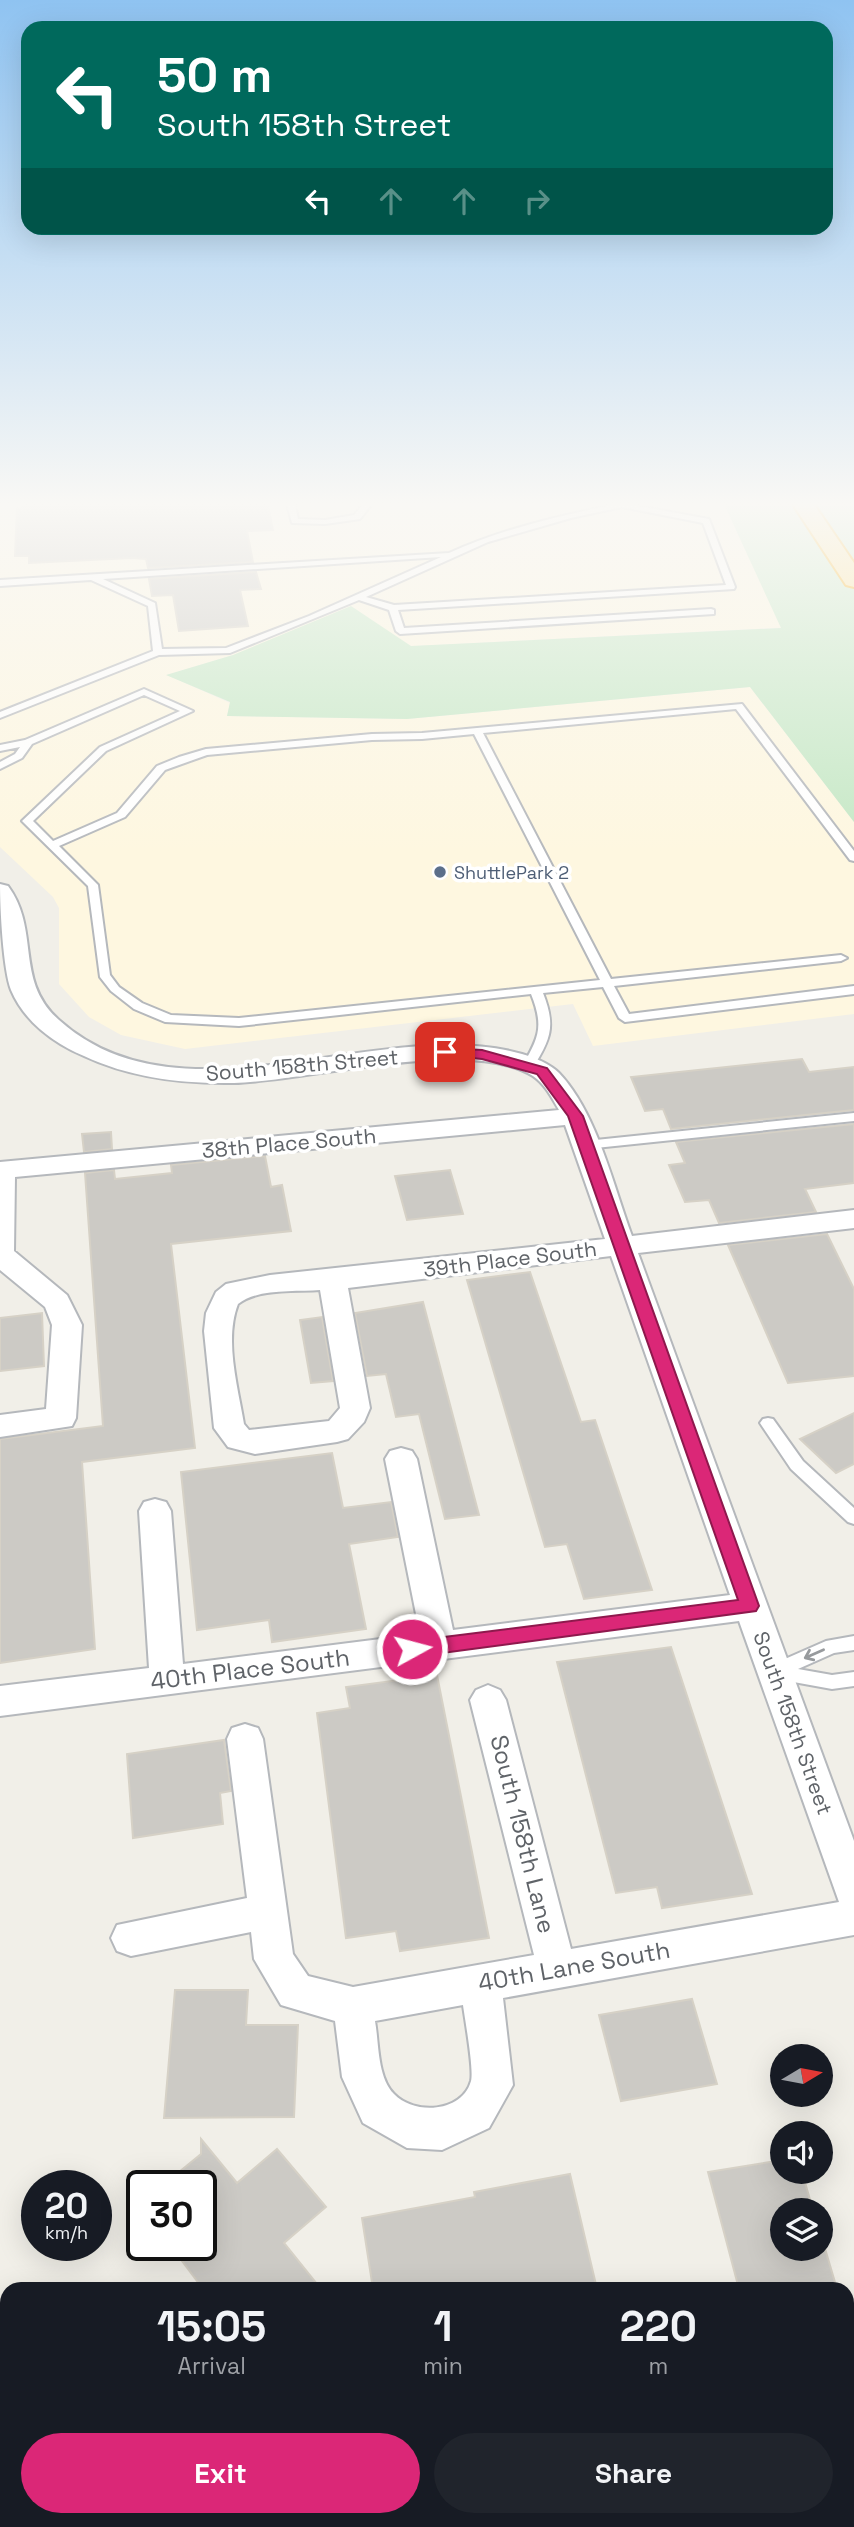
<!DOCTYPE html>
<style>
body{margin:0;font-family:"Space Grotesk",sans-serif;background:#20242c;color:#f1f3f6;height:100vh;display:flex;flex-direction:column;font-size:26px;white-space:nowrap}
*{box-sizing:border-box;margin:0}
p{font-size:23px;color:#9ea1a6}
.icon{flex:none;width:38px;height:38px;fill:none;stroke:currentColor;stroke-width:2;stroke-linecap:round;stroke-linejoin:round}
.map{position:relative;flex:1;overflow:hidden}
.drawer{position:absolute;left:0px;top:2282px;width:854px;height:245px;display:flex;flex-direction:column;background:#171b24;border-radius:21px 21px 0 0;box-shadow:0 7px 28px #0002}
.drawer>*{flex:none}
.banner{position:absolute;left:21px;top:21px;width:812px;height:214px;border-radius:21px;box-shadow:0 7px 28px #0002;background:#00695c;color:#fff;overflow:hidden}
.needle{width:46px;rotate:80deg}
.controls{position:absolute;left:770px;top:2044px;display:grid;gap:14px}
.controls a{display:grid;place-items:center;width:63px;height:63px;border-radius:50%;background:#171b24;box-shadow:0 7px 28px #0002;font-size:35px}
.speed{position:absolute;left:21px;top:2170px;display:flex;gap:14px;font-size:35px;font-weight:700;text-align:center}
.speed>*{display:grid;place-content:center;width:91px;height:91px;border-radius:50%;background:#171b24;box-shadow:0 7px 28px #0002;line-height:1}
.speed small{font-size:18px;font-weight:400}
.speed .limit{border:4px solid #111;border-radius:10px;background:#fff;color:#111}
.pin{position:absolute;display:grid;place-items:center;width:60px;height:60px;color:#fff;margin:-30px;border-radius:14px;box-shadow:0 4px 10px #0006}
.me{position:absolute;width:77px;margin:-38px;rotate:83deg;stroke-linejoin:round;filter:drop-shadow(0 0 5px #0008)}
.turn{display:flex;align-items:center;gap:24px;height:147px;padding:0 21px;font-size:32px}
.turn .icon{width:91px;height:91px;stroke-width:2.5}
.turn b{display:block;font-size:49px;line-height:60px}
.lanes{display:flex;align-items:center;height:66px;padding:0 21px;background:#0003;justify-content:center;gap:35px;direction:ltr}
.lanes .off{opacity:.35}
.eta{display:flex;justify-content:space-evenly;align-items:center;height:119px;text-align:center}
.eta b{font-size:42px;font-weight:800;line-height:49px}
.cta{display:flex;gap:14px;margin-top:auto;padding:14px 21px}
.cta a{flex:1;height:80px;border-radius:42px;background:#db2777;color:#fff;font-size:28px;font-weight:800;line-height:80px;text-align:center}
.cta a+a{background:#20242c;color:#f1f3f6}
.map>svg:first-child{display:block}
.commercial{fill:#fef7e0}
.green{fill:#c5e8c5}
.building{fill:#cccac5;stroke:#d6d1c6;stroke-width:2}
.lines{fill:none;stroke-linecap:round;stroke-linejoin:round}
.service-casing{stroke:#b5b8bc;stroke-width:4}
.minor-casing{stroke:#b5b8bc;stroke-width:4}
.motorway-casing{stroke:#f9ab00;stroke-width:4}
.service{fill:#fff;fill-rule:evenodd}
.minor{fill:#fff;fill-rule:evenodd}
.motorway{fill:#fde293;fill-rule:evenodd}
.oneway{stroke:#979a9d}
.route{fill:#db2777;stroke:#8e194d;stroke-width:2}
.service-dot{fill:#5c6f8a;stroke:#fff;stroke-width:2.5}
.labels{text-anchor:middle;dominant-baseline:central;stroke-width:7;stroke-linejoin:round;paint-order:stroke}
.far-service-label{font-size:18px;fill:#4e5e75;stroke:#fff;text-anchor:start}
.street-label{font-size:21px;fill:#5f6368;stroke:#fff}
.near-street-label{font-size:24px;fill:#5f6368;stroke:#fff}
</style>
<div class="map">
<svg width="854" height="2527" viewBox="0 0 854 2527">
<rect width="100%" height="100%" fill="#f1efe8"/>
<path class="commercial" d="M0 500H777L854 624 233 655 167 675 230 703 227 716 407 719 750 687 854 822V1014L593 1046 573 1004 185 1049 121 1035 89 1017 59 984V908L53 897 0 847Z"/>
<path class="green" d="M796 500H854V822L750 687 407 719 227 716 230 702 166 675 233 655 351 606 411 646 781 628 724 504Z"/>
<g class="building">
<path d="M22 500H267L273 530 247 531 253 562 148 568 146 559 132 558 29 563V556H15L17 508H22Z"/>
<path d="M256 572 261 589 240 590 248 626 179 631 173 595 152 596 149 579Z"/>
<path d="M802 1059 809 1072 854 1067V1110L671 1129 663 1109 645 1111 631 1077Z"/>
<path d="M854 1124V1183L805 1189 816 1212 719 1223 709 1200 685 1202 669 1165 685 1163 676 1142Z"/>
<path d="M111 1132 112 1149 84 1152 82 1134Z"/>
<path d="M265 1156 271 1187 282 1185 291 1231 171 1244 195 1448 82 1462 95 1649 0 1663V1439L103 1426 85 1173 114 1170 115 1179 172 1173 171 1165Z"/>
<path d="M450 1170 463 1214 407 1220 395 1176Z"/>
<path d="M827 1234 854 1289V1376L788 1383 728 1245Z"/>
<path d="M530 1272 581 1422 595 1420 652 1590 584 1599 567 1544 545 1547 467 1280Z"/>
<path d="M423 1302 479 1515 445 1519 419 1414 396 1417 386 1374 367 1376 355 1313Z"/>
<path d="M42 1313 44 1366 0 1371V1318Z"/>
<path d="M322 1317 333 1381 311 1383 300 1320Z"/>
<path d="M854 1413V1464L836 1473 800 1439Z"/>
<path d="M332 1453 343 1508 391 1502 398 1537 349 1544 366 1629 272 1642 269 1620 197 1630 181 1472Z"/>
<path d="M671 1647 752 1894 662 1908 657 1887 616 1893 557 1662Z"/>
<path d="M437 1675 489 1938 400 1951 396 1931 346 1938 317 1713 350 1708 346 1687Z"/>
<path d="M224 1740 231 1791 220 1793 223 1824 133 1838 127 1754Z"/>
<path d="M175 1990H248L246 2025H298L294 2117 164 2118Z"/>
<path d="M692 1999 717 2084 621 2101 599 2015Z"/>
<path d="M201 2139 237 2183 277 2149 326 2207 284 2243 321 2289H203L170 2245H201V2186H162L201 2154Z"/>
<path d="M782 2160V2172H802L813 2210H782V2249H821V2235L837 2289H739L708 2172Z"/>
<path d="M570 2174 597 2289H373L362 2218 475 2197 474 2192Z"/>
</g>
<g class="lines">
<g class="service-casing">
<g id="service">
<path d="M286 500H294L298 519 325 520 354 515 367 500H375L360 519 325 524 292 523Z"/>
<path d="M622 503 709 519 735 587 734 589 398 610 404 628 711 609 714 610V614L400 634 396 631 389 610 359 600 230 653 159 655 0 718V712L153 651 148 606 91 580 0 586V580L449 553C504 528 563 515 622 503ZM622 507 703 523 726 585 394 605 366 597 488 542 571 518ZM441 557 309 616 226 648 162 649 155 603 103 579Z"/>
<path d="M144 689 193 711 106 751 33 821 53 841 117 813 157 766 179 757 206 749 372 734 422 733 742 704 854 851V861L850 860 736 709 483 733 611 979 841 955 847 958 841 961 614 986 629 1014 854 986V994L625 1022 619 1018 603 987 543 993C556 1026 551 1039 532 1069L528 1070 522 1066C539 1038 544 1026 531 994L239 1026 165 1022 134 1009 111 991 100 977 88 886 22 821 100 747 180 711 144 695 32 744 22 758 0 769V762L15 754 20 747 0 751V745L25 740ZM474 734 600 980 239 1018 171 1015 142 1003 119 987 110 975 98 885 59 846 125 817 165 770 207 755 372 740 422 739Z"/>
<path d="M854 1113V1121L586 1149 579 1145 586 1141Z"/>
<path d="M768 1418 773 1419 803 1461 854 1508V1524L848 1522 791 1469 760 1423 763 1419Z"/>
<path d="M854 1636V1650L834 1653 798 1669 832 1675 854 1672V1686L832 1689 777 1679 769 1676 766 1671 769 1666 826 1641Z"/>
</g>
</g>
<g class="minor-casing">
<path id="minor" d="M0 884 8 886C41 931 14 980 59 1020 182 1131 382 1013 522 1054 535 1058 549 1063 559 1073 597 1113 613 1185 632 1236L854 1210V1228L638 1253 854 1841V1935L503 1998 513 2085 489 2128 442 2150 407 2148 363 2123 342 2077 335 2021 281 2005 254 1959 251 1932 131 1956 117 1951 111 1938 117 1925 247 1898 227 1739 232 1728 245 1724 258 1728 263 1739 293 1954 308 1976 353 1987 534 1955 470 1700 476 1690 488 1685 500 1690 506 1700 571 1949 839 1902 739 1621 0 1716V1686L149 1668 139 1511 144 1502 155 1499 166 1502 171 1511 183 1664 420 1634 385 1459 390 1451 401 1448 412 1451 417 1459 453 1630 730 1595 611 1256 348 1288 370 1408 364 1422 348 1439 337 1442 255 1454 228 1447 214 1428 204 1331 206 1313 216 1292 226 1284 270 1275 605 1239 565 1125 15 1177 14 1251 67 1295 82 1325 76 1418 72 1426 0 1437V1415L46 1409 52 1325 45 1307 0 1270V1162L559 1110C552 1098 545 1084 533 1076 469 1036 311 1081 234 1083 182 1084 131 1078 84 1056 53 1043 24 1021 11 990 3 969 0 908 0 884ZM320 1290 340 1408 329 1421 249 1430 244 1424C238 1387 224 1340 238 1304 258 1288 296 1292 320 1290ZM463 2005C465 2020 474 2069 471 2081 462 2113 414 2115 394 2094 377 2077 379 2042 375 2021Z"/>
</g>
<g class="motorway-casing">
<path id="motorway" d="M790 500H811L854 563V587L846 585Z"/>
</g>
<use href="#service" class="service"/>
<use href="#minor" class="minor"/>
<use href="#motorway" class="motorway"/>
</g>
<defs><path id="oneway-shaft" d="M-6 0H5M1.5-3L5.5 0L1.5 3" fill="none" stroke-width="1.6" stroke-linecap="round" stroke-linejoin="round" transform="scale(1.75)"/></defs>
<use class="oneway" href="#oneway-shaft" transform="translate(814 1654) rotate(156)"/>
<linearGradient id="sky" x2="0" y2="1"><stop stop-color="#8fc3f1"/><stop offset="0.59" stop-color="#f9f8f5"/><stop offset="1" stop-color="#f9f8f5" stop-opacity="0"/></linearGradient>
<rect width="854" height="854" fill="url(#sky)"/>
<path class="route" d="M445 1048 482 1050 547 1068 583 1116 759 1606 756 1611 412 1657 405 1654 402 1649 405 1643 412 1641 738 1600 568 1116 537 1074 482 1059 440 1055V1049Z"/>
<circle class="service-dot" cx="440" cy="872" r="7"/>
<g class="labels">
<g class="far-service-label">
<text x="454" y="872">ShuttlePark 2</text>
</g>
<g class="street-label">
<text transform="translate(302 1065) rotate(-5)">South 158th Street</text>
<text transform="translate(289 1143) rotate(-5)">38th Place South</text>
<text transform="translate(510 1259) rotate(-7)">39th Place South</text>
<text transform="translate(793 1723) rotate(70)">South 158th Street</text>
</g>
<g class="near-street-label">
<text transform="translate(250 1669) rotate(-7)">40th Place South</text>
<text transform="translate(523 1834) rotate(76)">South 158th Lane</text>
<text transform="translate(574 1966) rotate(-10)">40th Lane South</text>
</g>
</g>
</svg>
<div class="controls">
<a><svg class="needle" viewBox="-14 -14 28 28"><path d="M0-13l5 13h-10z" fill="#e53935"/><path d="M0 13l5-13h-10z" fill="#9ea1a6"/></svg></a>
<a><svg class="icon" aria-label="sound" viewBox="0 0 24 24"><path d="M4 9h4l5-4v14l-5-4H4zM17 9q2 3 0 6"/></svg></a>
<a><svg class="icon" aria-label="layers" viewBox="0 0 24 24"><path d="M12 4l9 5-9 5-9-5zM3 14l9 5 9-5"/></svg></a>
</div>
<div class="speed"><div>20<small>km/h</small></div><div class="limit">30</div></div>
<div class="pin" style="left:445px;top:1052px;background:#d93025"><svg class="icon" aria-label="arrive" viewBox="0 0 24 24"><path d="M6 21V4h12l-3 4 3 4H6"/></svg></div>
<svg class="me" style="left:412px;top:1649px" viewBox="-20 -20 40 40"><circle r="17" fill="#db2777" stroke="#fff" stroke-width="3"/><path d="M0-11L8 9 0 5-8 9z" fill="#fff"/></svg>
<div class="banner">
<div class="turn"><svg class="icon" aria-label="left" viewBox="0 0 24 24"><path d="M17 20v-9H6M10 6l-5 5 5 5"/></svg><div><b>50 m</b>South 158th Street</div></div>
<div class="lanes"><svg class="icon" aria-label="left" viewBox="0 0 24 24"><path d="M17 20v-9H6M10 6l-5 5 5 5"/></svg><svg class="icon off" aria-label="ahead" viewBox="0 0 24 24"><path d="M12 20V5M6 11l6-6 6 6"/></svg><svg class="icon off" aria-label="ahead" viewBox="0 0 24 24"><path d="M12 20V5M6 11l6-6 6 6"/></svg><svg class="icon off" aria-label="right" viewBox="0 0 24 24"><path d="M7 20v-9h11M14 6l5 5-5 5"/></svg></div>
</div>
<section class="drawer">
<div class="eta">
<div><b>15:05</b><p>Arrival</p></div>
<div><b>1</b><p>min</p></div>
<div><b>220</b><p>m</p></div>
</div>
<div class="cta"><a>Exit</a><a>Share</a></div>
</section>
</div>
